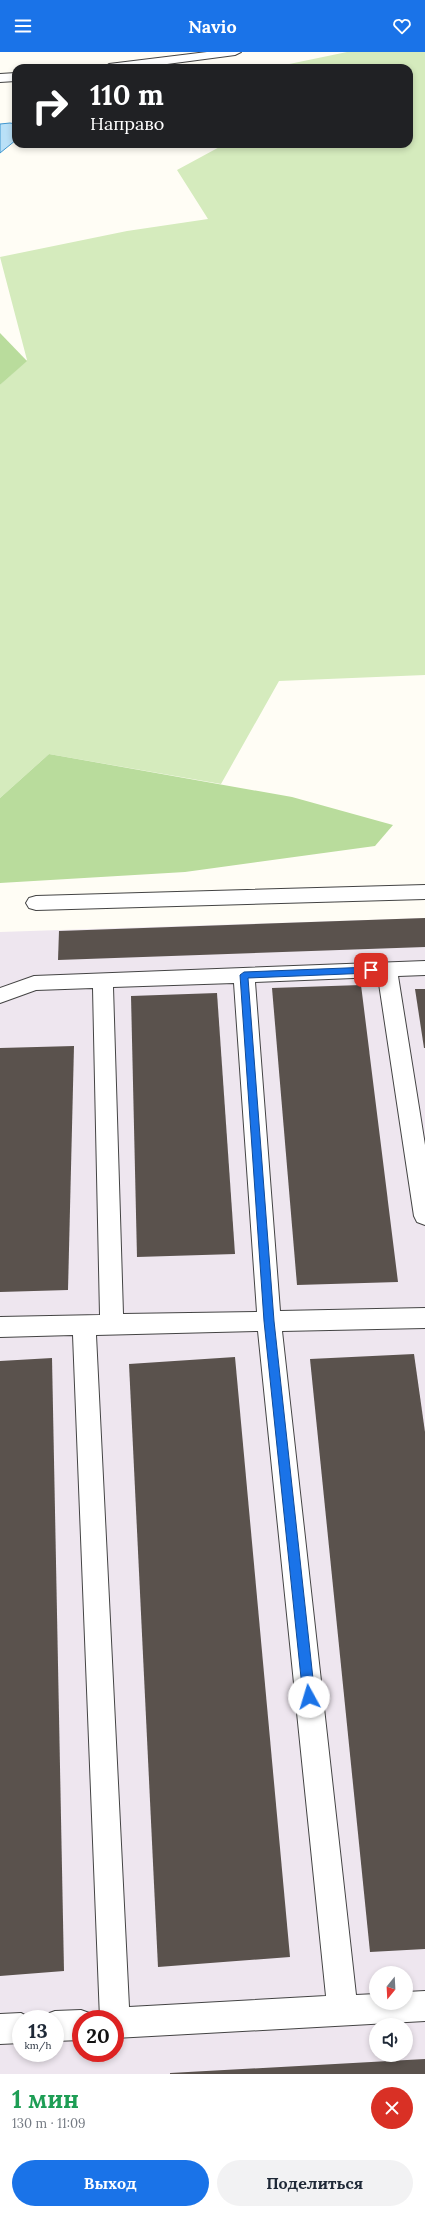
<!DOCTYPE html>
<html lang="ru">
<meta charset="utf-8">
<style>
body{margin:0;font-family:Lora,serif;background:#f2f2f3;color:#1f2937;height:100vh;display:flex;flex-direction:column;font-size:15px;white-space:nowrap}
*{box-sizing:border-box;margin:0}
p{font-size:13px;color:#747a83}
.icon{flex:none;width:22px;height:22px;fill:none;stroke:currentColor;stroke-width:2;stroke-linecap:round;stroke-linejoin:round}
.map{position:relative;height:2022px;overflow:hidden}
.sheet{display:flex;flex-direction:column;background:#fff;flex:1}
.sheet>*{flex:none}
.hud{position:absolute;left:12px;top:12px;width:401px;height:84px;border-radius:12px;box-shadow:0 2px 6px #0003;background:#202124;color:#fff;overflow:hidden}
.needle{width:26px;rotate:198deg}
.fabs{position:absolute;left:369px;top:1914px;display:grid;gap:8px}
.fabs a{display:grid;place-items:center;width:44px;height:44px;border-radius:50%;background:#fff;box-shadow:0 2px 6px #0003;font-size:20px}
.speed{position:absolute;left:12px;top:1958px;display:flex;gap:8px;font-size:20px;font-weight:700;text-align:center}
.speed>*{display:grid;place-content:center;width:52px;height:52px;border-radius:50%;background:#fff;box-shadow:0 2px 6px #0003;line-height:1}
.speed small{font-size:10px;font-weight:400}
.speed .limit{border:6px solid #d22;background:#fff;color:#111}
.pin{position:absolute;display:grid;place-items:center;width:34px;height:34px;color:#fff;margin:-17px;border-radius:8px;box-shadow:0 2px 6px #0006}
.me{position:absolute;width:44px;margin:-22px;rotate:354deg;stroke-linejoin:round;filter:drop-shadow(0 0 3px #0008)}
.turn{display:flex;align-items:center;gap:14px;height:84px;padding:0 12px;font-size:18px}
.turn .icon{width:52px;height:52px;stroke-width:2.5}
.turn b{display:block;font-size:28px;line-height:34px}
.round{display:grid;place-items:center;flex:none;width:42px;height:42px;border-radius:21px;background:#f2f2f3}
.summary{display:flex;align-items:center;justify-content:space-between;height:68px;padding:0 12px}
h1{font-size:24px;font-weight:800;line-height:30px;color:#1e9e55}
.button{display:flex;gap:8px;margin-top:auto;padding:8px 12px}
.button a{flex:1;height:46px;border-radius:24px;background:#1a73e8;color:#fff;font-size:16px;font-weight:800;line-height:46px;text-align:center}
.button a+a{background:#f2f2f3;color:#1f2937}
header{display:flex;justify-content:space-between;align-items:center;height:52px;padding:0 12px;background:#1a73e8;color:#fff;font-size:18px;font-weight:800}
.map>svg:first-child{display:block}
.industrial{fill:#eee6ef;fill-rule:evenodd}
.green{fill:#d5ebbd}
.forest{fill:#b9dc9c}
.water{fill:#b9e0f7;stroke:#3f96cf}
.building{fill:#5a524d}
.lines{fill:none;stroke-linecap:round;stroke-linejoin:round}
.lane-casing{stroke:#444;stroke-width:2}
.street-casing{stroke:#444;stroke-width:2}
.lane{fill:#fff;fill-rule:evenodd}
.street{fill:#fff;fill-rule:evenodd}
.route{fill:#1a73e8;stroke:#114b97}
</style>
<header><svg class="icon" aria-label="menu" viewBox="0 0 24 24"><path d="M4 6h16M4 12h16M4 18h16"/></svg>Navio<svg class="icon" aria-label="heart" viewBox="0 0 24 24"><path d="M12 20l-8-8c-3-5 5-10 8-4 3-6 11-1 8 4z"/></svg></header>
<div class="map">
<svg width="425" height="2022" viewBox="0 0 425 2022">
<rect width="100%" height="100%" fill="#fffdf5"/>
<path class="industrial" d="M425 866V2022H0V880ZM376 1921H406V1951H376ZM21 1967H55V2001H21ZM81 1967H115V2001H81ZM376 1973H406V2003H376Z"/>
<path class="green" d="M347 0H425V623L279 629 221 732 49 702 0 746V333L27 308 0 205 127 179 208 167 177 118 225 92H409V16H270Z"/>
<g class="forest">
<path d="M0 281 27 309 0 333Z"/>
<path d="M49 702 292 745 393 773 375 794 185 820 0 831V746Z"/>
</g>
<path class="water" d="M10 71 16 72V88L0 101V72Z"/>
<g class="building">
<path d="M425 866V895L58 908 59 879Z"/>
<path d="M361 933 398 1230 297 1233 272 936Z"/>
<path d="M415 937H425V996H424Z"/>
<path d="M217 941 235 1202 137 1205 131 944Z"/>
<path d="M74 994 68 1238 0 1240V996Z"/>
<path d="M414 1302 425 1380V1897L370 1900 310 1307Z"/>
<path d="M235 1305 290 1905 158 1915 129 1312Z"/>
<path d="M52 1306 64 1919 0 1924V1309Z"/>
<path d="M425 2007V2022H170V2021Z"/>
</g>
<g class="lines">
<g class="lane-casing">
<g id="lane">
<path d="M425 833V847L36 858 29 856 26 851 29 846 36 844Z"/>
<path d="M425 909V923L398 924 425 1093V1173L417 1170 414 1164 378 925 255 930 280 1259 425 1256V1276L282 1279 356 1943 376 1942V1951H406V1940L425 1939V1969L115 1986V1967H100L73 1283 0 1285V1265L100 1263 93 936 36 938 0 951V936L34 924ZM234 931 257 1260 123 1262 113 935ZM258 1279 326 1944 129 1955 96 1283Z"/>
<path d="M81 1958 92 1962 94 1967H81V1988L55 1989V1967H43L44 1963 55 1959Z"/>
<path d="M21 1961 32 1967H21V1991L0 1992V1962Z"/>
</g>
</g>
<g class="street-casing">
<g id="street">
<path d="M207 0H241L235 3 137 16H103L109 12Z"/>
<path d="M16 21V29L0 30V22Z"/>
</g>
</g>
<use href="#lane" class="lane"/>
<use href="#street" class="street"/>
</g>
<path class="route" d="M371 915 376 918 371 921 248 926 274 1269 315 1645 313 1649 309 1651 305 1649 303 1645 264 1269 240 923 244 920Z"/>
</svg>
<div class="fabs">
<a><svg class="needle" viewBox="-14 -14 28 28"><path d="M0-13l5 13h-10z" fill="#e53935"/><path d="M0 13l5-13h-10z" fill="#747a83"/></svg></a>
<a><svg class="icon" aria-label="sound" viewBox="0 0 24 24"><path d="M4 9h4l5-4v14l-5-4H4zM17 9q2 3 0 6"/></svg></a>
</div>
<div class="speed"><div>13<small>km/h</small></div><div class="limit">20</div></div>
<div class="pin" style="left:371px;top:918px;background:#d93025"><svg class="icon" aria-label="arrive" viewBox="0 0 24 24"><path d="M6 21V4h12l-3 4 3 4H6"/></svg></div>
<svg class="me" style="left:309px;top:1645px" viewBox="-20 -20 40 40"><circle r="19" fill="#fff"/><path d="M0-13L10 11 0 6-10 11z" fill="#1a73e8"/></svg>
<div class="hud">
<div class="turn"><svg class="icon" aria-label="right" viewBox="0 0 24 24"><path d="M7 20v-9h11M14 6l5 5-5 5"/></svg><div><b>110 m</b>Направо</div></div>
</div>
</div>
<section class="sheet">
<div class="summary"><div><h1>1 мин</h1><p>130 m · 11:09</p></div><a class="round" style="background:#d93025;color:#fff"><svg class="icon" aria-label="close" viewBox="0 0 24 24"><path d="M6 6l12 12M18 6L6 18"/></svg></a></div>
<div class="button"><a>Выход</a><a>Поделиться</a></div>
</section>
